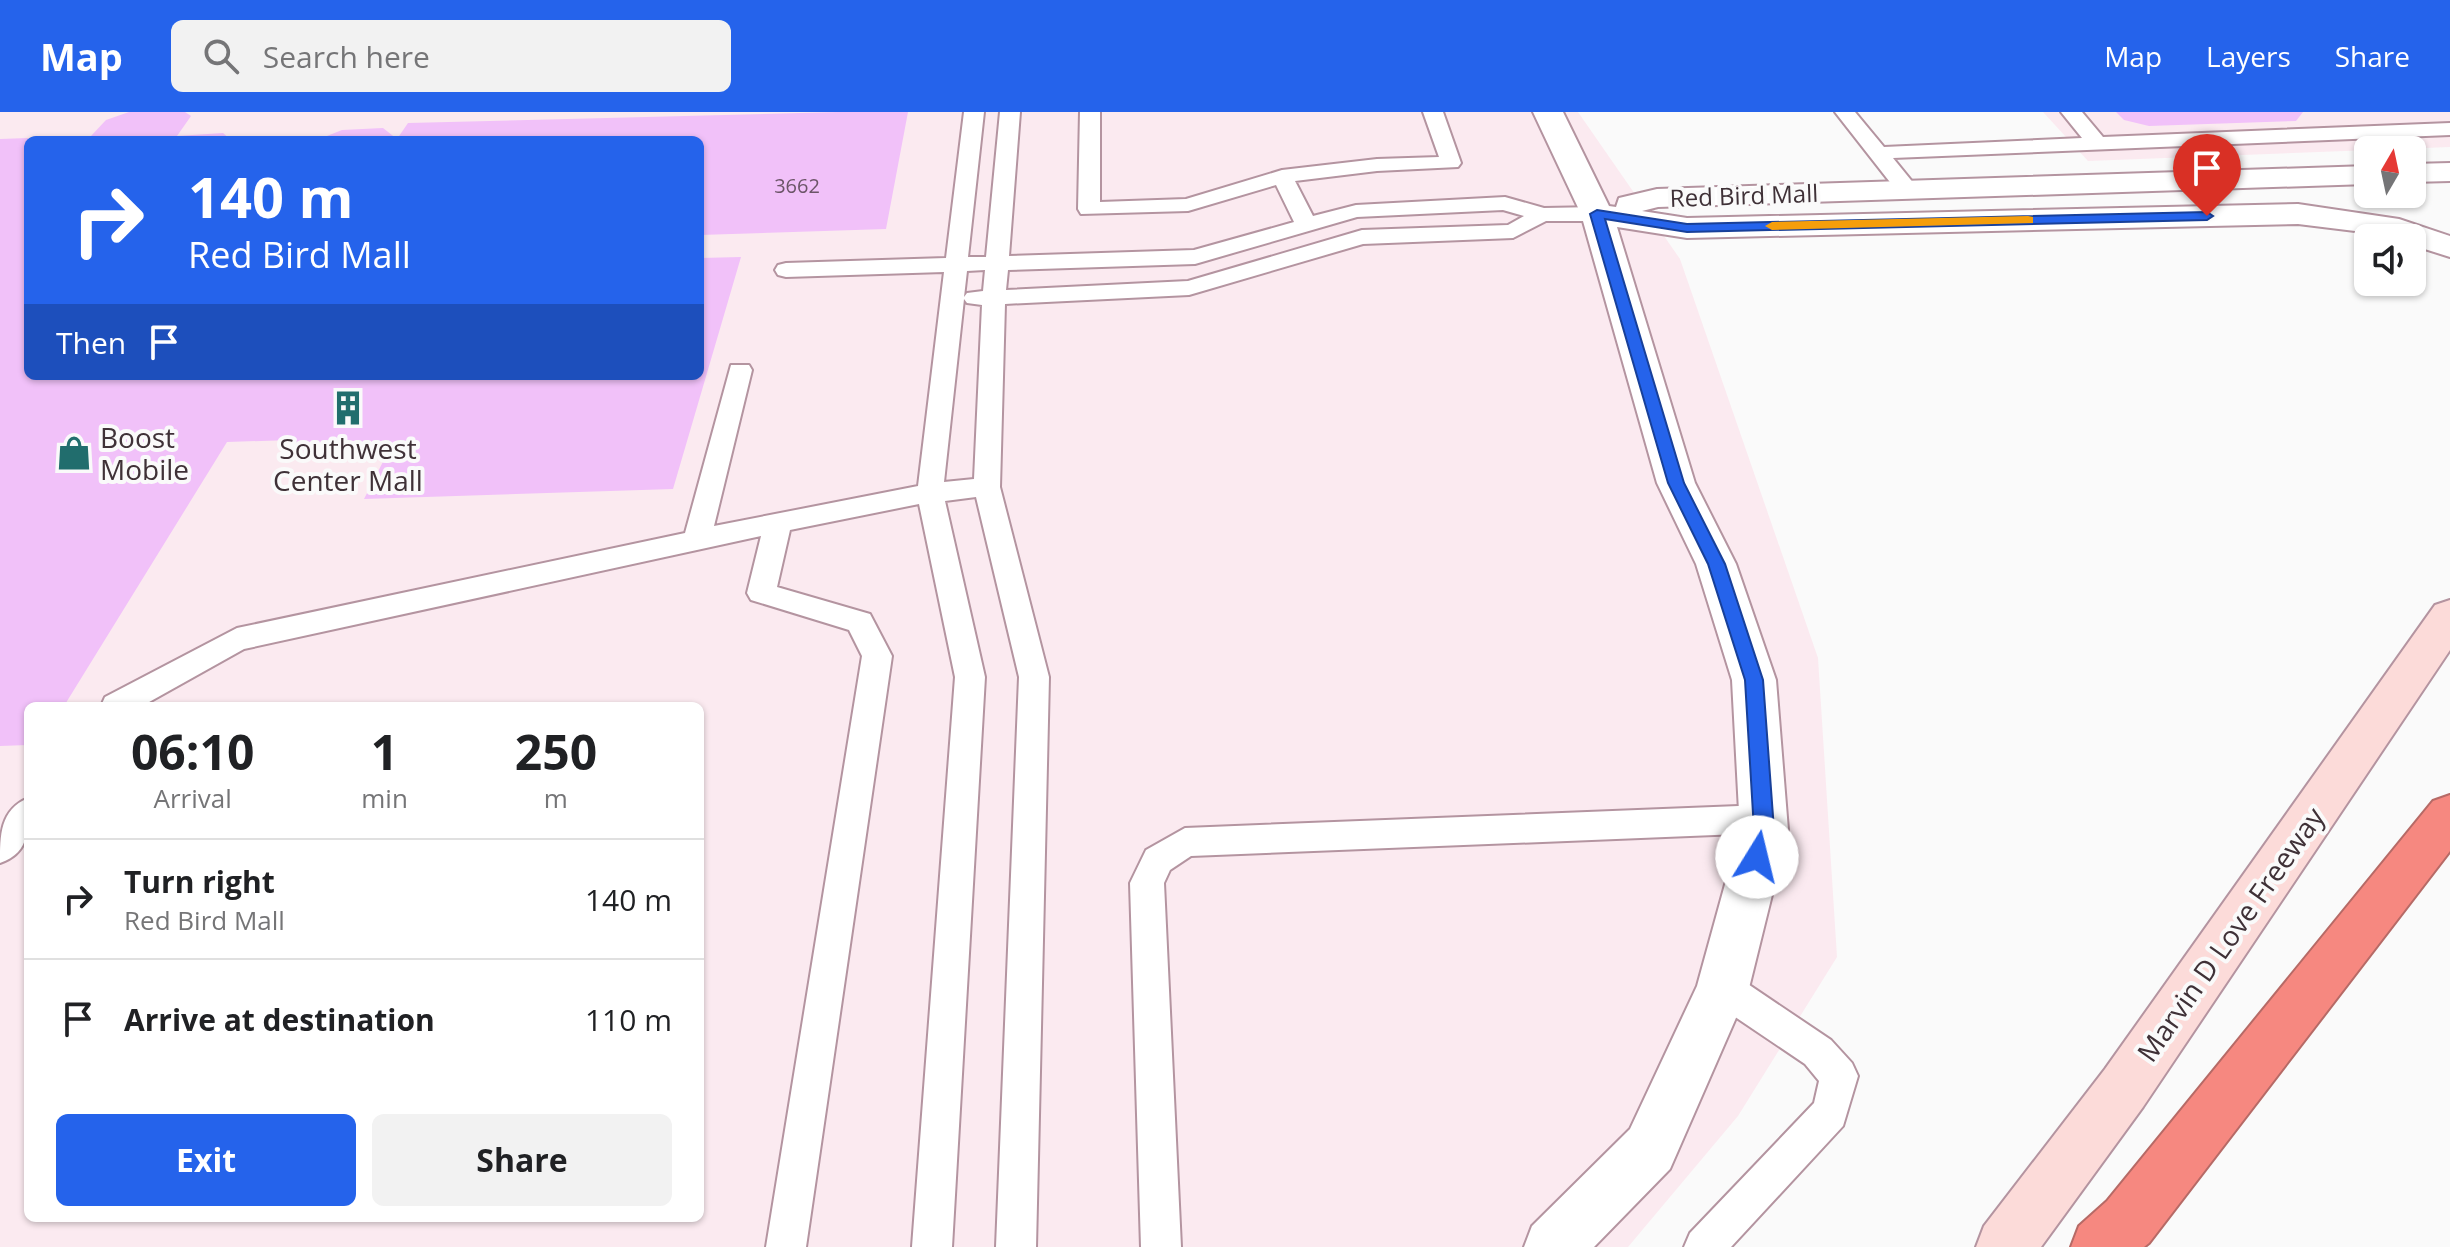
<!DOCTYPE html>
<style>
body{margin:0;font-family:"Open Sans",sans-serif;background:#f2f2f2;color:#202124;height:100vh;display:flex;flex-direction:column;font-size:30px;white-space:nowrap}
*{box-sizing:border-box;margin:0}
p{font-size:26px;color:#757577}
.icon{flex:none;width:44px;height:44px;fill:none;stroke:currentColor;stroke-width:2;stroke-linecap:round;stroke-linejoin:round}
.map{position:relative;flex:1;overflow:hidden}
.side{position:absolute;left:24px;top:590px;width:680px;height:520px;display:flex;flex-direction:column;background:#fff;border-radius:12px;box-shadow:0 2px 6px #0004}
.side>*{flex:none}
.guide{position:absolute;left:24px;top:24px;width:680px;height:244px;border-radius:12px;box-shadow:0 2px 6px #0004;background:#2563eb;color:#fff;overflow:hidden}
.needle{width:52px;rotate:9deg}
.buttons{position:absolute;left:2354px;top:24px;display:grid;gap:16px}
.buttons a{display:grid;place-items:center;width:72px;height:72px;border-radius:12px;background:#fff;box-shadow:0 2px 6px #0004;font-size:40px}
.pin{position:absolute;display:grid;place-items:center;width:68px;height:68px;color:#fff;margin:-82px -34px;border-radius:50% 50% 50% 0;rotate:-45deg;box-shadow:0 0 8px #0007}
.pin .icon{rotate:45deg}
.me{position:absolute;width:88px;margin:-44px;rotate:9deg;stroke-linejoin:round;filter:drop-shadow(0 0 6px #0008)}
.turn{display:flex;align-items:center;gap:28px;height:168px;padding:0 32px;font-size:36px}
.turn .icon{width:104px;height:104px;stroke-width:2.5}
.turn b{display:block;font-size:56px;line-height:68px}
.then{display:flex;align-items:center;height:76px;padding:0 32px;background:#0003;gap:16px;font-size:30px}
.eta{display:flex;justify-content:space-evenly;align-items:center;height:136px;text-align:center}
.eta b{font-size:48px;font-weight:700;line-height:56px}
.action{display:flex;gap:16px;margin-top:auto;padding:16px 32px}
.action a{flex:1;height:92px;border-radius:12px;background:#2563eb;color:#fff;font-size:32px;font-weight:700;line-height:92px;text-align:center}
.action a+a{background:#f2f2f2;color:#202124}
ul{padding:0;list-style:none}
li{display:flex;align-items:center;gap:24px;height:120px;padding:0 32px;border-top:2px solid #e0e0e0}
li div{flex:1}
li b{display:block;font-size:30px}
li em{font-style:normal}
header{display:flex;align-items:center;gap:48px;box-sizing:border-box;height:112px;padding:0 40px;background:#2563eb;color:#fff}
header strong{font-size:38px}
nav{display:flex;gap:44px;margin-inline-start:auto;font-size:28px}
.search{width:560px;height:72px;background:#f2f2f2;display:flex;align-items:center;gap:20px;box-sizing:border-box;padding:0 28px;border-radius:12px;color:#757577;font-size:30px}
.map>svg:first-child{display:block}
.built{fill:#fbeaf0;fill-rule:evenodd}
.building{fill:#f1c1f9}
.lines{fill:none;stroke-linecap:round;stroke-linejoin:round}
.service-casing{stroke:#b494a0;stroke-width:4}
.minor-casing{stroke:#b494a0;stroke-width:4}
.secondary-casing{stroke:#b494a0;stroke-width:4}
.motorway-casing{stroke:#b66a66;stroke-width:4}
.service{fill:#fff;fill-rule:evenodd}
.minor{fill:#fff;fill-rule:evenodd}
.secondary{fill:#fcdbd9;fill-rule:evenodd}
.motorway{fill:#f68880;fill-rule:evenodd}
.route{fill:#2563eb;stroke:#184099;stroke-width:2}
.slow{fill:#f59e0b}
.labels{text-anchor:middle;dominant-baseline:central;stroke-width:8;stroke-linejoin:round;paint-order:stroke}
.far-number-label{font-size:20px;fill:#6c5568}
.far-street-label{font-size:24px;fill:#3f3137;stroke:#fafafa}
.poi-label{font-size:28px;fill:#3f3137;stroke:#fafafa;text-anchor:start}
.street-label{font-size:28px;fill:#3f3137;stroke:#fafafa}
</style>
<header>
<strong>Map</strong>
<div class="search"><svg class="icon" aria-label="search" viewBox="0 0 24 24"><circle cx="10" cy="10" r="6"/><path d="M15 15l6 6"/></svg>Search here</div>
<nav><a>Map</a><a>Layers</a><a>Share</a></nav>
</header>
<div class="map">
<svg width="2450" height="1135" viewBox="0 0 2450 1135">
<rect width="100%" height="100%" fill="#fafafa"/>
<g class="built">
<path d="M0 0H1578L1680 147 1818 546 1837 845 1738 1004 1628 1135H0ZM28 28H700V264H28ZM28 594H700V1106H28Z"/>
<path d="M2043 0H2450V35L2088 49Z"/>
</g>
<g class="building">
<path d="M129 0H185L191 4 177 24 223 21 231 28H48V25L91 24 106 8Z"/>
<path d="M838 0H908L886 117 700 123V28H317L342 18 383 16 397 27 408 11Z"/>
<path d="M2116 0H2303L2296 9 2149 14 2124 8Z"/>
<path d="M28 26V264H700V146L741 145 673 377 364 387 390 336 284 339 291 328 227 330 64 594H28V633L0 634V27Z"/>
</g>
<g class="lines">
<g class="service-casing">
<g id="service">
<path d="M964 0H984L968 145H986L1000 0H1020L1009 144 1194 138 1294 110 1276 73 1188 99 1081 102 1078 97 1080 0H1100V90L1186 87 1282 58 1377 47 1439 45 1423 0H1443L1461 51 1458 55 1377 59 1295 69 1313 104 1356 93 1505 85 1544 96 1597 95 1608 102 1597 109H1546L1513 126 1363 132 1189 183 1005 192 1000 375 1049 565 1036 1135H996L1019 565 976 385 945 389 985 565 952 1135H912L955 565 919 392 790 418 777 475 870 502 892 544 806 1135H766L862 544 849 518 751 488 747 481 761 424 244 537 142 594H101L105 585 237 516 685 421 731 253H749L752 258 714 414 918 374 944 160 786 165 778 163 775 158 778 153 786 151 946 146ZM1503 98 1524 104 1508 113 1362 118 1188 169 1006 178 1008 158 1195 152 1357 105ZM985 158 983 179 967 181 964 185 967 159ZM964 187 967 191 982 193 974 367 944 370Z"/>
<path d="M1835 0H1855L1884 35 2082 26 2061 0H2082L2103 25 2450 11V23L1893 46 1919 78 1908 84 1900 83Z"/>
<path d="M28 686C28 714 32 740 0 751 0 723 0 698 28 686Z"/>
<path d="M1764 693 1775 697 1780 707 1775 717 1764 721 1191 744 1170 758 1164 771 1181 1135H1141L1130 771 1146 738 1185 716Z"/>
<path d="M1723 860 1736 864 1831 928 1852 951 1858 964 1843 1014 1731 1135H1684L1690 1121 1814 991 1819 969 1805 952 1710 888 1705 876 1710 864Z"/>
</g>
</g>
<g class="minor-casing">
<g id="minor">
<path d="M1533 0H1563L1609 94 1616 95 1619 86 1657 77 2368 54V72L1658 95 1642 99 1687 106 2298 92 2399 107 2450 124V145L2412 133V126L2298 112 1687 126 1617 115 1695 371 1736 452 1776 568 1788 718 1749 876 1670 1057 1594 1135H1524L1532 1114 1630 1017 1697 874 1740 718 1732 568 1696 452 1657 371 1581 102Z"/>
<path d="M2450 51V69L2412 70V52Z"/>
</g>
</g>
<g class="secondary-casing">
<path id="secondary" d="M2450 488V538L2143 995 2041 1135H1976L1984 1114 2105 957 2435 493Z"/>
</g>
<g class="motorway-casing">
<path id="motorway" d="M2450 683V739L2149 1131 2144 1135H2071L2079 1114 2107 1089 2433 689Z"/>
</g>
<use href="#service" class="service"/>
<use href="#minor" class="minor"/>
<use href="#secondary" class="secondary"/>
<use href="#motorway" class="motorway"/>
</g>
<path class="route" d="M1597 98 1687 112 2207 100 2213 104 2207 108 1687 120 1605 107 1684 371 1725 452 1763 568 1774 718 1764 751 1757 753 1750 751 1747 745 1754 718 1745 568 1708 452 1668 371 1590 102Z"/>
<path class="slow" d="M2028 104 2033 105V111L1772 118 1765 114 1772 110Z"/>
<defs>
<g id="building-bare" transform="scale(2.76)"><path d="M-4-6H4V6H1V3H-1V6H-4ZM-2.5-4.3h1.7v1.8h-1.7ZM.8-4.3h1.7v1.8H.8ZM-2.5-1h1.7V.8h-1.7ZM.8-1h1.7V.8H.8Z" fill="#216d6d" stroke="#fafafa" stroke-width="2.5" paint-order="stroke"/></g>
<g id="shop-bare" transform="scale(2.76)"><path d="M-5-2.5h2.3a2.7 3.5 0 0 1 5.4 0H5L5.5 6h-11ZM-1.5-2.5h3a1.5 2.3 0 0 0-3 0Z" fill="#216d6d" stroke="#fafafa" stroke-width="2.5" paint-order="stroke"/></g>
</defs>
<g fill-rule="evenodd">
<use href="#building-bare" x="348" y="296"/>
<use href="#shop-bare" x="74" y="341"/>
</g>
<g class="labels">
<g class="far-number-label">
<text x="797" y="73">3662</text>
</g>
<g class="far-street-label">
<text transform="translate(1744 83) rotate(-2)">Red Bird Mall</text>
</g>
<g class="poi-label">
<text x="100" y="325">Boost<tspan x="100" dy="32">Mobile</tspan></text>
<text x="348" y="336" text-anchor="middle">Southwest<tspan x="348" dy="32">Center Mall</tspan></text>
</g>
<g class="street-label">
<text transform="translate(2230 822) rotate(-55)">Marvin D Love Freeway</text>
</g>
</g>
</svg>
<div class="buttons">
<a><svg class="needle" viewBox="-14 -14 28 28"><path d="M0-13l5 13h-10z" fill="#e53935"/><path d="M0 13l5-13h-10z" fill="#757577"/></svg></a>
<a><svg class="icon" aria-label="sound" viewBox="0 0 24 24"><path d="M4 9h4l5-4v14l-5-4H4zM17 9q2 3 0 6"/></svg></a>
</div>
<div class="pin" style="left:2207px;top:104px;background:#d93025"><svg class="icon" aria-label="arrive" viewBox="0 0 24 24"><path d="M6 21V4h12l-3 4 3 4H6"/></svg></div>
<svg class="me" style="left:1757px;top:745px" viewBox="-20 -20 40 40"><circle r="19" fill="#fff"/><path d="M0-13L10 11 0 6-10 11z" fill="#2563eb"/></svg>
<div class="guide">
<div class="turn"><svg class="icon" aria-label="right" viewBox="0 0 24 24"><path d="M7 20v-9h11M14 6l5 5-5 5"/></svg><div><b>140 m</b>Red Bird Mall</div></div>
<div class="then">Then<svg class="icon" aria-label="arrive" viewBox="0 0 24 24"><path d="M6 21V4h12l-3 4 3 4H6"/></svg></div>
</div>
<section class="side">
<div class="eta">
<div><b>06:10</b><p>Arrival</p></div>
<div><b>1</b><p>min</p></div>
<div><b>250</b><p>m</p></div>
</div>
<ul>
<li><svg class="icon" aria-label="right" viewBox="0 0 24 24"><path d="M7 20v-9h11M14 6l5 5-5 5"/></svg><div><b>Turn right</b><p>Red Bird Mall</p></div><em>140 m</em></li>
<li><svg class="icon" aria-label="arrive" viewBox="0 0 24 24"><path d="M6 21V4h12l-3 4 3 4H6"/></svg><div><b>Arrive at destination</b></div><em>110 m</em></li>
</ul>
<div class="action"><a>Exit</a><a>Share</a></div>
</section>
</div>
